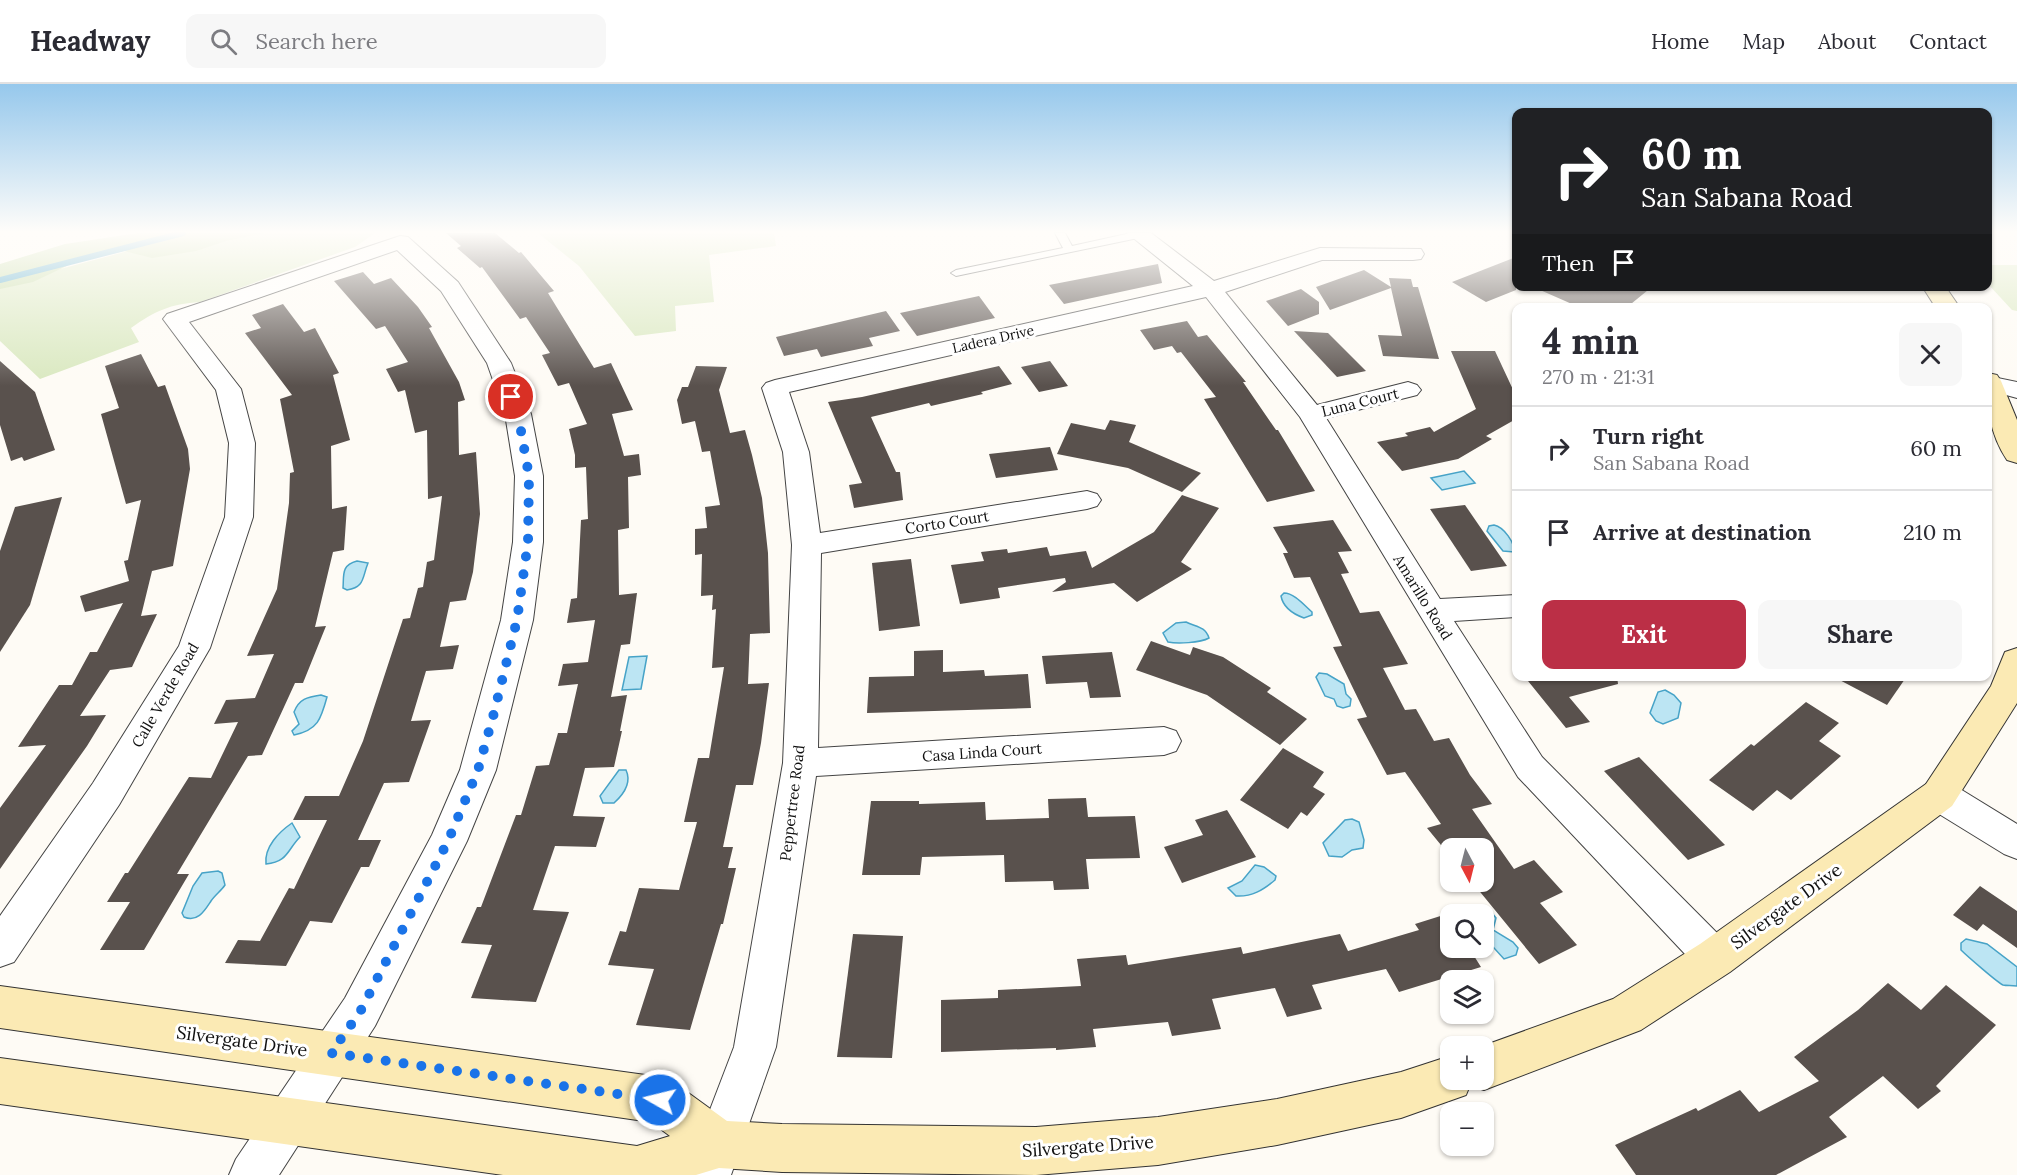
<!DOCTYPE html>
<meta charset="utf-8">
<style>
body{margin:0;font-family:Lora,serif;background:#f7f7f7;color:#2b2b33;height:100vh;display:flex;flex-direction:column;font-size:22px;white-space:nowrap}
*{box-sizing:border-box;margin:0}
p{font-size:20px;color:#7c7c81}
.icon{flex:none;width:33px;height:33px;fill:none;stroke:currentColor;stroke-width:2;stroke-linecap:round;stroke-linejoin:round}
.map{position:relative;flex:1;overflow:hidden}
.details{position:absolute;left:1512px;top:219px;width:480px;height:378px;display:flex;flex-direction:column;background:#fff;border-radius:12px;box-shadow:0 2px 4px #0004}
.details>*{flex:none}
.banner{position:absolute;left:1512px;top:24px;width:480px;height:183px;border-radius:12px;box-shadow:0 2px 4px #0004;background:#202124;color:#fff;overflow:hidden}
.needle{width:39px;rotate:173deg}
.tools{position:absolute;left:1440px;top:754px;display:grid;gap:12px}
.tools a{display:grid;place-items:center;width:54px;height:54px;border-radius:12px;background:#fff;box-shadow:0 2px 4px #0004;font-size:30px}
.pin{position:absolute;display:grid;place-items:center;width:51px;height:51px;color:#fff;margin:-26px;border:3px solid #fff;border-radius:50%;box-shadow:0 2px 6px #0007}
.me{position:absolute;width:66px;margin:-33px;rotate:278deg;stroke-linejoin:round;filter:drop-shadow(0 0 4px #0008)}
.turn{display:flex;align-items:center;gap:21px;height:126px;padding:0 30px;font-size:27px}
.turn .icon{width:78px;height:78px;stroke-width:2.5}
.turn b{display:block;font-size:42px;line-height:51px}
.then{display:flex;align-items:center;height:57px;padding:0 30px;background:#0003;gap:12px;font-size:22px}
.round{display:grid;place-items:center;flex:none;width:63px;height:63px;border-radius:12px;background:#f7f7f7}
.summary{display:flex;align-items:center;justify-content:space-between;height:102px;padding:0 30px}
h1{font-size:36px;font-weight:800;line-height:45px}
.primary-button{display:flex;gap:12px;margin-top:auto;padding:12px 30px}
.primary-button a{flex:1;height:69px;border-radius:12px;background:#bb2f46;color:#fff;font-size:24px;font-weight:800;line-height:69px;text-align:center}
.primary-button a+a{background:#f7f7f7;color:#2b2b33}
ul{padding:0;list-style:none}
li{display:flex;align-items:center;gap:18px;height:84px;padding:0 30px;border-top:2px solid #e1e1e2}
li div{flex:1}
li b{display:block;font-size:22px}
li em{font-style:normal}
header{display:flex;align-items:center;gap:36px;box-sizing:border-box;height:84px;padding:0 30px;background:#fff;border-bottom:2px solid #e1e1e2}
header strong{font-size:28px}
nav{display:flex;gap:33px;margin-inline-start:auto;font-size:21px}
.search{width:420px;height:54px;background:#f7f7f7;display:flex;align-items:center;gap:15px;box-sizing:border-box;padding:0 21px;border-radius:12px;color:#7c7c81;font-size:22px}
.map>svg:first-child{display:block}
.green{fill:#d9e8bf}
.forest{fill:#c0d89f}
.water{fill:#bce5f3;stroke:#47a3c7;stroke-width:1.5}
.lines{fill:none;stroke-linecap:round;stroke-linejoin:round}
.stream{stroke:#47a3c7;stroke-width:6}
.building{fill:#59514d}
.lane-casing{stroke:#444;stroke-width:2}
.street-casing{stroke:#444;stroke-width:2}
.secondary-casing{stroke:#333;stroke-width:2}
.lane{fill:#fff;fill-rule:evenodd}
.street{fill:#fff;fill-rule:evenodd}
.secondary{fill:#fbeab4;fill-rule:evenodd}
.route{stroke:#1a73e8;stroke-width:10;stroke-dasharray:0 18}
.labels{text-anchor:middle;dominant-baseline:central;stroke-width:6;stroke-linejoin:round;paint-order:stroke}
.far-street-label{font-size:14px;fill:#111;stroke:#fff}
.street-label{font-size:15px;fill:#111;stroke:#fff}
.near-street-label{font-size:18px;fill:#111;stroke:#fff}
</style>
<header>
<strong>Headway</strong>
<div class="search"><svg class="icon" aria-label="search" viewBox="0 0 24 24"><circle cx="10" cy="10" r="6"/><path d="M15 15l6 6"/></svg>Search here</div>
<nav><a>Home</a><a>Map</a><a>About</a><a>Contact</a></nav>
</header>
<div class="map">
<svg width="2017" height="1091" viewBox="0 0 2017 1091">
<rect width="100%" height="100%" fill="#fefbf5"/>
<g class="green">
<path d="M196 149H375L355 163 200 218C170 220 155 227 131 244L139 258 40 295 0 257V201Z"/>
<path d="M538 149H774L776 162 709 171 714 218 675 222 676 247 635 252 579 182Z"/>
<path d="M1988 181H2017V227L2012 226 1988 200Z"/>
</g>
<path class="forest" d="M138 149H265L226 157 196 167 152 174 124 167 73 179 33 198 0 205V180L65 160Z"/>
<g class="water">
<path d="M1464 387 1475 399 1442 406 1431 394Z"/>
<path d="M1494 441C1504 443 1515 459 1514 468L1503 467 1487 447 1489 442Z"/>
<path d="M357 477 368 479C362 494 365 503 347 506L343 504C344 491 341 481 357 477Z"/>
<path d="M1284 509C1294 509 1304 521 1312 528V531L1304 534C1293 530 1283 523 1281 512Z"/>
<path d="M1186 538C1196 543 1205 542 1209 554 1200 559 1177 560 1168 558L1163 549 1176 539Z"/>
<path d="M647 572 641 605 622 606 629 573Z"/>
<path d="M1319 589 1327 590 1344 600 1346 610 1351 615 1350 622 1343 624 1337 622 1334 615 1325 612 1316 593Z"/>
<path d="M1665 606 1674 611 1681 619 1678 634 1663 640 1656 637 1650 629 1658 608Z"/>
<path d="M321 611 327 613C321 635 318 646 294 651L292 647 299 640 294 628C299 615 307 613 321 611Z"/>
<path d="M619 686H626C632 699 624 710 614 719H603L600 712Z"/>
<path d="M1352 735 1359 738 1364 756 1363 764 1352 766 1342 773 1329 772 1323 759 1345 736Z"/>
<path d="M292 739 300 753C287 766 288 778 266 780 264 763 279 748 292 739Z"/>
<path d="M1255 781 1264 783 1276 792 1275 796C1263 806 1252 813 1236 812L1228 804 1242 797Z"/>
<path d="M218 787 222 789 225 801C221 807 215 811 211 817 205 826 198 839 184 833L182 829 193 802 202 789Z"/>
<path d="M1492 829 1496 834 1493 846 1513 858 1518 864 1516 871 1504 875 1484 853V832Z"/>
<path d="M1966 855 1987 860 2017 883V902C2012 901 2007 902 2003 901 1998 899 1966 871 1961 866V859Z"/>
</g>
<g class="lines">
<path class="stream" d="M0 196 183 149"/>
</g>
<g class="building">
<path d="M446 149H495L519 169 521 168 554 207 548 209 594 284 611 279 633 326 612 330 624 372 639 370 641 391 628 393 629 444 618 446 619 511 637 509 630 560 621 561 611 613 627 611 620 647H622L614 683 585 684 573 732 605 733 596 763 555 762 533 826 569 828 536 918 471 914 492 861 461 859 477 823H481L516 731H521L536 682 549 681 558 649H567L578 600 558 602 563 580 588 578 595 536 567 539 571 515 577 514 581 436 588 435 586 383 575 384V371L569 345 587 340 569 299 558 302 542 271 550 269 526 233 520 235 482 183 480 184 457 164 461 162Z"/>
<path d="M1516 173V206L1486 218 1452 198Z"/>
<path d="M1158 180 1162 199 1064 220 1049 201Z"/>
<path d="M1364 186 1391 203 1389 194 1411 195 1413 203H1418L1439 275 1383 272 1378 251 1402 252 1391 204 1330 226 1316 203Z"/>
<path d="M363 188 374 200 391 194 418 223 432 243 429 244 459 298 465 316 458 318 459 371 476 368 480 430 473 488 466 516 450 518 440 563 459 561 453 585 426 587 411 637 431 636 409 698 384 699 358 756H381L369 783H361L332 839 310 837 286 882 225 879 238 856 260 857 289 804 294 805 327 736H293L305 712H339L363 657 403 535 410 534 418 504 423 503 427 478 434 476 442 412 428 415 427 346 415 349 405 306 398 308 386 285 408 278 385 242 376 245 334 197Z"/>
<path d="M1531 202H1653L1626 224 1611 219 1605 224H1581Z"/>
<path d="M1301 205 1319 218V230L1288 242 1266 217Z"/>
<path d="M979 212 995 234 917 252 900 229Z"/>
<path d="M283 220 304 248 315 244 339 289 333 291 350 356 331 362 332 425 347 422 344 466 333 468 315 543 326 542 303 599H295L262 671 248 672 177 790H189L144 866H100L130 818H107L125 789H128L189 693 211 694 238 638 214 640 226 616 255 614 274 570 247 572 277 505 289 419 290 389 294 388 280 315 292 311 245 249 261 244 252 231Z"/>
<path d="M886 227 900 247 869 254 873 262 821 273 817 265 784 272 776 253Z"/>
<path d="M1187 237 1198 253 1207 251 1246 298H1243L1276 346H1278L1315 407 1267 418 1204 315 1216 313 1181 268 1177 269 1172 262 1154 266 1140 246Z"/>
<path d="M1294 247 1328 249 1366 287 1337 293Z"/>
<path d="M1451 267H1495L1516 312V335L1486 352 1492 355 1458 375 1402 387 1377 358 1408 352 1405 349 1430 343 1434 348 1476 325Z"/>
<path d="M141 270 158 303 165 301 188 365 190 385 173 482 152 487 141 532 157 530 132 583 110 586 80 632 106 631 87 662 0 785V724L46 661 18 663 59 601H72L90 568H97L123 519 85 528 80 512 129 497 124 477 128 476 141 416 126 420 101 330 119 324 105 282Z"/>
<path d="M0 277 35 308 55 366 24 377 22 373 11 377 0 341Z"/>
<path d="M1050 277 1068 302 1039 308 1021 283Z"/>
<path d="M696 282 727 283 719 306 730 349 745 346 752 371 762 414 768 469 770 549 750 550 748 600 769 599 761 659 753 701H736L723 763H733L728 784H736L723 840H721L690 946 636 941 654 885 608 881 620 847 626 848 639 804 679 806 697 738H684L698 674H709L724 583 712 584 716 525 712 526 713 511 701 512 702 470 695 471V445L707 444 705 423 720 421 710 367 702 368 695 337 682 340 677 316 682 303H688Z"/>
<path d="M999 282 1012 300 981 308 983 310 931 322 929 319 871 333 896 388H900L903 416 854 424 849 401 862 399 828 318 862 313Z"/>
<path d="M1110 336 1136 341 1129 358 1201 389 1182 408 1128 384 1057 370 1071 339 1105 346Z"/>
<path d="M1050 363 1058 386 996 394 989 370Z"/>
<path d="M1182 411 1219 424 1181 478 1192 485 1137 518 1114 499 1052 508 1066 498 1065 494 998 504 1000 514 960 520 951 481 984 477 981 468 1007 465 1008 469 1047 463 1050 472 1086 467 1092 484 1154 448Z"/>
<path d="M62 413 30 521 0 568V467L15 423Z"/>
<path d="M1465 421 1507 482 1471 487 1430 425Z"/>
<path d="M1333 436 1352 467 1338 468 1349 489 1341 490 1360 529 1379 527 1408 580 1383 584 1405 626 1416 625 1434 657 1449 654 1470 691 1492 720 1472 725 1514 785 1534 776 1563 808 1540 819 1577 861 1539 880 1472 798H1484V765H1450V772L1427 744 1441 740 1405 688 1387 691 1357 635 1367 633 1333 563 1342 562 1310 493 1294 494 1283 469H1288L1273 443Z"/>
<path d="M911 475 920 542 879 547 872 479Z"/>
<path d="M1151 557 1190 571 1193 563 1223 573 1271 604 1267 608 1307 635 1280 661 1207 611 1136 586Z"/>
<path d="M943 566V588L984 586 985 592 1028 590 1031 624 867 629 869 593 914 592V567Z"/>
<path d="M1112 568 1121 613 1090 614 1087 598 1046 600 1042 572Z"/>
<path d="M1524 592H1617L1618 600 1569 613 1590 638 1566 644Z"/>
<path d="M1832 592H1907L1887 621Z"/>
<path d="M1806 618 1839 639 1819 657 1841 672 1791 716 1777 706 1753 727 1709 696 1751 660 1754 662Z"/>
<path d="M1283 664 1324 688 1313 703 1325 710 1307 732 1301 728 1288 745 1240 716Z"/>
<path d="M1639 673 1671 706 1725 761 1688 776 1604 687Z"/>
<path d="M1086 714 1088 733 1135 732 1140 774 1086 775 1089 805 1054 806 1053 797 1005 798 1004 771 922 773 920 791H862L871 717H919V720L985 718 986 736 1049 734 1048 715Z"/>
<path d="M1227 726 1256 773 1182 799 1164 763 1203 751 1195 736Z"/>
<path d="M1980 802 2017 827V864L1983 840 1977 847 1953 831Z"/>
<path d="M1450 829V864H1469L1481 883 1399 908 1386 885 1312 901 1322 925 1287 933 1275 904 1212 915 1221 945 1172 952 1168 938 1093 945 1096 963 1056 966V964L941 968V916L998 914V906L1081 902 1077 875 1126 871 1128 881 1241 863 1243 870 1340 850 1348 867 1419 846 1415 840Z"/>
<path d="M853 850 903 852 892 974 837 973Z"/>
<path d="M1888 899 1921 926 1946 901 1996 941 1936 1002 1941 1007 1918 1025 1883 992 1829 1033 1847 1053 1776 1091H1636L1615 1061 1696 1024 1698 1027 1740 1006 1759 1028 1819 997 1794 973 1858 926Z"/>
</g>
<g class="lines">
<g class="lane-casing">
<path id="lane" d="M1055 149H1065L1072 162 1131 149 1143 151 1138 154 956 192 951 189 956 186 1063 164Z"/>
</g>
<g class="street-casing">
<g id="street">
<path d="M1127 149H1151L1214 197 1320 164 1421 165 1424 170 1421 175 1413 176H1322L1225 208 1317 321 1408 298 1417 301 1421 306 1417 311 1326 334 1440 515 1516 511V533L1454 537 1542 673 1729 861 1735 874 1729 887 1715 893 1701 887 1518 693 1300 333 1206 213 789 308 809 368 820 449 1087 407 1097 410 1101 416 1097 422 1087 425 821 469 818 664 1164 643 1176 647 1181 657 1176 667 1164 671 816 692 776 963 731 1091H685L734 963 783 679 792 461 783 368 762 304 766 299 775 296 1193 202Z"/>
<path d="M400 152 408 153 458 198 511 279 531 330 543 392V458L533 536 496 686 467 757 375 942 279 1091H229L236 1075 345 914 432 751 460 686 501 536 513 458 515 392 505 330 487 279 441 207 397 166 189 238 241 305 255 359 253 433 210 564 119 721 14 878 0 883V832L93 699 179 562 225 433 229 359 216 306 163 235 167 230Z"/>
<path d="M1988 292 2017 298V314L1988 306Z"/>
<path d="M1939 696 1952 700 2017 740V775L2004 770 1926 722 1921 711 1926 700Z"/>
</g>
</g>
<g class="secondary-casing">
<g id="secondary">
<path d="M1922 202H1945L1960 224H1936Z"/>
<path d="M1988 289 1997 291 2001 297 2017 336V379L2007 376C1990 351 1985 319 1988 289Z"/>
<path d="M2017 564V619L1952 722 1730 888 1641 946 1484 1006 1470 1001 1466 1011 1401 1034 1277 1061 1158 1081 1036 1091 782 1088 719 1084 696 1091H503L0 1020V974L637 1062 670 1052 651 1038 0 944V902L660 993 676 1000 727 1037 782 1040 1036 1043 1158 1033 1277 1015 1401 988 1450 972V996H1484V963H1480L1613 915 1700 860 1926 700 1991 602 2005 568Z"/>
</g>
</g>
<use href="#lane" class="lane"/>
<use href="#street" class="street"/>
<use href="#secondary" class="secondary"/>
</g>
<linearGradient id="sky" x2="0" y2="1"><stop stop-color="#96c8ec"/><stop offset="0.49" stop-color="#fffdfa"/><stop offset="1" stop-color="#fffdfa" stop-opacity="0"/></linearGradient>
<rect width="2017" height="302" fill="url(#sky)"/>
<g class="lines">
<path class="route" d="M511 313 518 330 529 392 528 458 517 536 494 629 478 686 448 757 360 928 331 969 660 1016"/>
</g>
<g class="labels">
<g class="far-street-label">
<text transform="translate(993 255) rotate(-13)">Ladera Drive</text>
</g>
<g class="street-label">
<text transform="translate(1360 318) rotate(-14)">Luna Court</text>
<text transform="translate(947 438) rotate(-9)">Corto Court</text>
<text transform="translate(1423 513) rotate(58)">Amarillo Road</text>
<text transform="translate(165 611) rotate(-60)">Calle Verde Road</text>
<text transform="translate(982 668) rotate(-4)">Casa Linda Court</text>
<text transform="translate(792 719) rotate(-83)">Peppertree Road</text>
</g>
<g class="near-street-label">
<text transform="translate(1786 822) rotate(-36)">Silvergate Drive</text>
<text transform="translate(242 957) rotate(8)">Silvergate Drive</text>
<text transform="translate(1088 1062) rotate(-4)">Silvergate Drive</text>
</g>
</g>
</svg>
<div class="tools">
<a><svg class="needle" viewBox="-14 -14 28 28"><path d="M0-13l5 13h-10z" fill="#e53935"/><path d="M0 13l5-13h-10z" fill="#7c7c81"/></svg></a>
<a><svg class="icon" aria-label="search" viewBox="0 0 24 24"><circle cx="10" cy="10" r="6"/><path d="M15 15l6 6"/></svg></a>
<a><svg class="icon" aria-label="layers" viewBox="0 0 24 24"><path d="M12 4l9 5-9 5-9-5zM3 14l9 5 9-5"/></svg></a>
<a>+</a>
<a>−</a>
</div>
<div class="pin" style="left:511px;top:313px;background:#d93025"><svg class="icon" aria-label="arrive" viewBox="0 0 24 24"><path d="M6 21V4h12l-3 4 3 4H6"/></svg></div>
<svg class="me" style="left:660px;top:1016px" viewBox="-20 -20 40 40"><circle r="17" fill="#1a73e8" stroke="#fff" stroke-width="3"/><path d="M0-11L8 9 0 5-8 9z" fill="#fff"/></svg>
<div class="banner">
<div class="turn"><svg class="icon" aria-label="right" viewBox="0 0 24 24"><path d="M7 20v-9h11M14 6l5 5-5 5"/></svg><div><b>60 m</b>San Sabana Road</div></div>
<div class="then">Then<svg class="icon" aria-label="arrive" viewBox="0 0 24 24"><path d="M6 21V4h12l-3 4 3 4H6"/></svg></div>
</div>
<section class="details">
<div class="summary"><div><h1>4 min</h1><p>270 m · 21:31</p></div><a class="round"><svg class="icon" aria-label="close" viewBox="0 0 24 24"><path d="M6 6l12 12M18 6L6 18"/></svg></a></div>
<ul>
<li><svg class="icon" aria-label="right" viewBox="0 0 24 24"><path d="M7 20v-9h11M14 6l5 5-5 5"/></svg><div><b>Turn right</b><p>San Sabana Road</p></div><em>60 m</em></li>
<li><svg class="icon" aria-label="arrive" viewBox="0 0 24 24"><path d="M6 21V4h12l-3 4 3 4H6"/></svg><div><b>Arrive at destination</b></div><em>210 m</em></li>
</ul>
<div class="primary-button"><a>Exit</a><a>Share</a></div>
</section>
</div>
